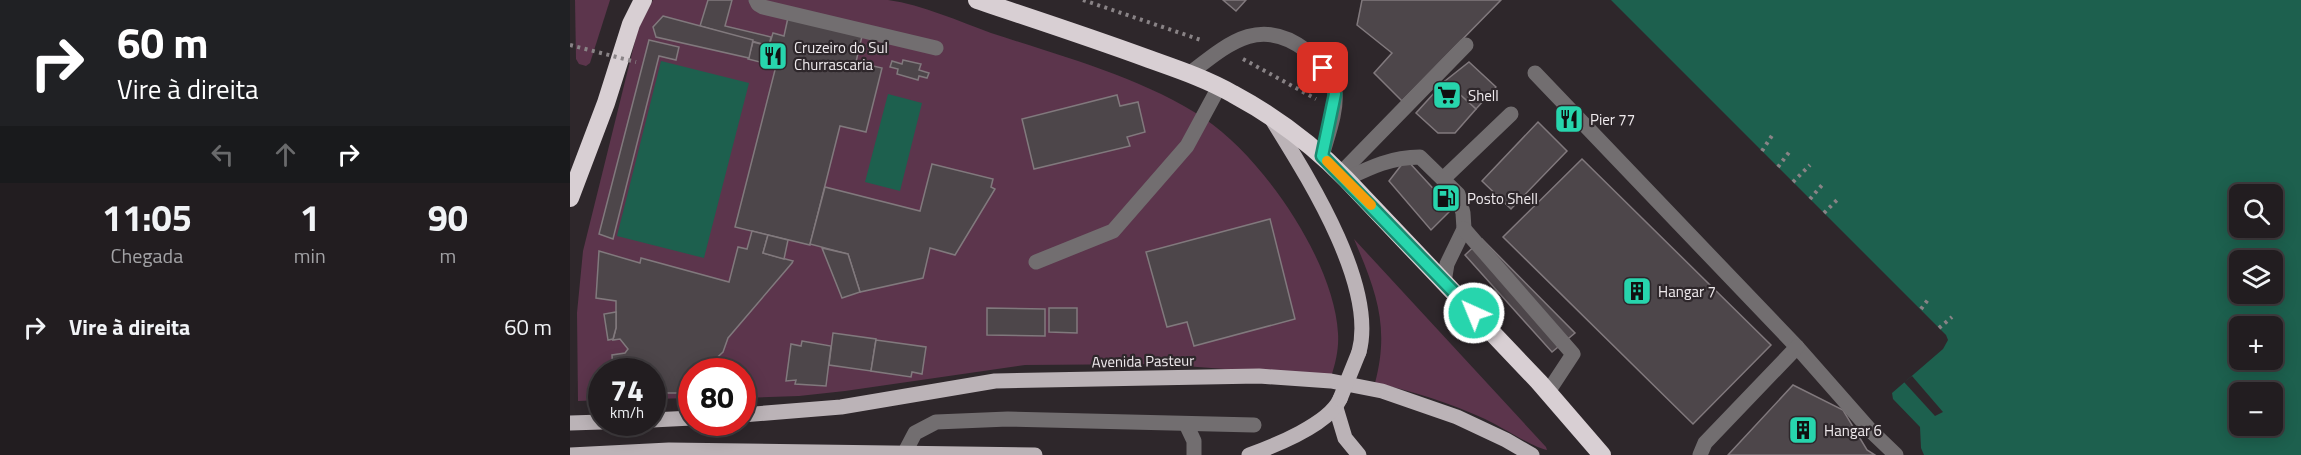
<!DOCTYPE html>
<html lang="pt">
<meta charset="utf-8">
<style>
body{margin:0;font-family:"Titillium Web",sans-serif;background:#2e2a2d;color:#f1f3f6;height:100vh;display:flex;flex-direction:column;font-size:22px;white-space:nowrap}
*{box-sizing:border-box;margin:0}
p{font-size:20px;color:#a2a2a5}
.icon{flex:none;width:33px;height:33px;fill:none;stroke:currentColor;stroke-width:2;stroke-linecap:round;stroke-linejoin:round}
.map{position:relative;flex:1;overflow:hidden}
.drawer{display:flex;flex-direction:column;background:#221d20;width:570px}
.drawer>*{flex:none}
.banner{background:#202124;color:#fff;overflow:hidden}
.tools{position:absolute;left:1659px;top:184px;display:grid;gap:12px}
.tools a{display:grid;place-items:center;width:54px;height:54px;border-radius:9px;background:#221d20;box-shadow:0 3px 15px #0003,0 0 0 2px #3f3b3e;font-size:30px}
.speed{position:absolute;left:18px;top:358px;display:flex;gap:12px;font-size:30px;font-weight:700;text-align:center}
.speed>*{display:grid;place-content:center;width:78px;height:78px;border-radius:50%;background:#221d20;box-shadow:0 3px 15px #0003,0 0 0 2px #3f3b3e;line-height:1}
.speed small{font-size:15px;font-weight:400}
.speed .limit{border:9px solid #d22;background:#fff;color:#111}
.pin{position:absolute;display:grid;place-items:center;width:51px;height:51px;color:#fff;margin:-26px;border-radius:12px;box-shadow:0 3px 9px #0006}
.me{position:absolute;width:66px;margin:-33px;rotate:316deg;stroke-linejoin:round;filter:drop-shadow(0 0 4px #0008)}
.turn{display:flex;align-items:center;gap:21px;height:126px;padding:0 18px;font-size:27px}
.turn .icon{width:78px;height:78px;stroke-width:2.5}
.turn b{display:block;font-size:42px;line-height:51px}
.lanes{display:flex;align-items:center;height:57px;padding:0 18px;background:#0003;justify-content:center;gap:30px;direction:ltr}
.lanes .off{opacity:.35}
.eta{display:flex;justify-content:space-evenly;align-items:center;height:102px;text-align:center}
.eta b{font-size:36px;font-weight:700;line-height:42px}
ul{padding:0;list-style:none}
li{display:flex;align-items:center;gap:18px;height:84px;padding:0 18px}
li div{flex:1}
li b{display:block;font-size:22px}
li em{font-style:normal}
main{display:flex;flex:1;min-height:0}
.map>svg:first-child{display:block}
.green{fill:#5c354c}
.water{fill:#1d604e;fill-rule:evenodd}
.pier{fill:#2e272b}
.building{fill:#4d464a;stroke:#81797d;stroke-width:1.5}
.lines{fill:none;stroke-linecap:round;stroke-linejoin:round}
.path{stroke:#898386;stroke-width:4;stroke-dasharray:3 4.5;stroke-linecap:butt}
.minor{stroke:#726e70;stroke-width:15}
.major{stroke:#bbb3b7;stroke-width:15}
.highway{stroke:#d8cfd3;stroke-width:18}
.path-bridge{stroke:#898386;stroke-width:4;stroke-dasharray:3 4.5;stroke-linecap:butt}
.major-bridge{stroke:#bbb3b7;stroke-width:15}
.route-casing{stroke:#198a70;stroke-width:15}
.route{stroke:#27d5ad;stroke-width:10}
.slow{stroke:#f59e0b;stroke-width:10}
.labels{text-anchor:middle;dominant-baseline:central;stroke-width:4.5;stroke-linejoin:round;paint-order:stroke}
.poi-label{font-size:15px;fill:#efeaed;stroke:#2e272b;text-anchor:start}
.street-label{font-size:15px;fill:#efeaed;stroke:#2e272b}
</style>
<main>
<section class="drawer">
<div class="banner">
<div class="turn"><svg class="icon" aria-label="right" viewBox="0 0 24 24"><path d="M7 20v-9h11M14 6l5 5-5 5"/></svg><div><b>60 m</b>Vire à direita</div></div>
<div class="lanes"><svg class="icon off" aria-label="left" viewBox="0 0 24 24"><path d="M17 20v-9H6M10 6l-5 5 5 5"/></svg><svg class="icon off" aria-label="ahead" viewBox="0 0 24 24"><path d="M12 20V5M6 11l6-6 6 6"/></svg><svg class="icon" aria-label="right" viewBox="0 0 24 24"><path d="M7 20v-9h11M14 6l5 5-5 5"/></svg></div>
</div>
<div class="eta">
<div><b>11:05</b><p>Chegada</p></div>
<div><b>1</b><p>min</p></div>
<div><b>90</b><p>m</p></div>
</div>
<ul>
<li><svg class="icon" aria-label="right" viewBox="0 0 24 24"><path d="M7 20v-9h11M14 6l5 5-5 5"/></svg><div><b>Vire à direita</b></div><em>60 m</em></li>
</ul>
</section>
<div class="map">
<svg width="1731" height="455" viewBox="0 0 1731 455">
<rect width="100%" height="100%" fill="#2e272b"/>
<g class="green">
<path d="M5 0H40L20 63 16 66 9 64 6 59Z"/>
<path d="M83 0C137 0 191 0 245 0 269 0 295 0 318 0 353 5 388 21 421 33 491 56 574 78 635 119 693 158 764 261 768 333 769 348 766 362 761 377L587 364 455 365 275 391 229 396 173 398 172 372H122L121 398 83 399 82 372H32L31 400 8 401 7 313 13 251 68 29Z"/>
<path d="M784 239 976 447 977 450C964 448 930 426 915 419 880 403 843 391 805 383 820 326 806 291 784 239Z"/>
</g>
<g class="water">
<path d="M1041 0H1731V455H1354L1351 448 1350 427 1323 399 1322 393 1373 349 1378 340 1376 335ZM1670 195H1702V228H1670ZM1670 261H1702V294H1670ZM1670 327H1702V360H1670ZM1670 393H1702V426H1670Z"/>
<path d="M91 61 179 83 134 258 47 236Z"/>
<path d="M318 94 352 103 330 191 295 182Z"/>
</g>
<path class="pier" d="M1342 376 1373 412 1365 416 1334 382Z"/>
<g class="building">
<path d="M138 0H162L155 26 201 37 199 46 130 26Z"/>
<path d="M653 0H676L666 11Z"/>
<path d="M792 0H931L832 101 804 73 822 53 787 25Z"/>
<path d="M219 13 293 32 286 62 312 68 296 132 270 126 240 245 165 227 206 66 178 59 183 42 199 46 203 33 214 36Z"/>
<path d="M93 16 183 40 179 58 86 37 83 27Z"/>
<path d="M79 40 109 47 106 60 89 56 43 239 29 234Z"/>
<path d="M333 60 351 64 349 70 359 73 357 78 349 76 348 80 327 74 328 69 320 67 322 61 332 64Z"/>
<path d="M899 62 926 87 906 109 875 81Z"/>
<path d="M875 81 906 109 885 133H868L846 113Z"/>
<path d="M547 95 550 106 568 102 575 132 557 137 560 146 464 169 452 119Z"/>
<path d="M968 122 997 151 941 209 912 181Z"/>
<path d="M836 159 882 209 861 230 819 181Z"/>
<path d="M1012 159 1201 345 1123 424 933 237Z"/>
<path d="M362 164 423 179 421 187 425 189 385 255 360 248 353 278 290 292 278 254 240 244 255 187 350 211Z"/>
<path d="M700 219 725 319 624 346 617 322 597 327 576 252Z"/>
<path d="M182 231 198 235 193 253 223 261 222 263 158 338 153 352 138 366V372H122V393H91L92 379 82 380V372H43L42 355 55 353 58 349 50 339 43 340 46 328V301L26 298 29 251 70 263 71 258 159 282 168 247 177 249Z"/>
<path d="M198 235 218 240 214 259 193 253Z"/>
<path d="M912 239 1005 333 982 352 895 255Z"/>
<path d="M252 248 278 254 290 292 272 298Z"/>
<path d="M417 308 475 309V336L417 335Z"/>
<path d="M479 308H507V333L479 332Z"/>
<path d="M46 312V328L43 339 38 340 34 314Z"/>
<path d="M263 333 306 339 301 371 259 365Z"/>
<path d="M306 340 356 347 352 374 342 372 341 377 301 371Z"/>
<path d="M232 341 261 346 256 386 225 384 226 380 216 381 221 344 231 346Z"/>
<path d="M1223 385 1273 410 1297 450 1305 455H1158Z"/>
</g>
<g class="lines">
<g class="path">
<path d="M513 0 631 40"/>
<path d="M673 59 746 99"/>
<path d="M1192 151 1203 134"/>
<path d="M1208 167 1220 151"/>
<path d="M1223 182 1240 165"/>
<path d="M1240 199 1252 185"/>
<path d="M1254 213 1268 199"/>
<path d="M1351 309 1360 297"/>
<path d="M1369 328 1382 317"/>
</g>
<g class="minor">
<path d="M186 0 188 4 193 7 366 48"/>
<path d="M965 73 1227 347 1301 431 1326 455"/>
<path d="M619 74C659 43 690 15 737 51 750 61 763 77 765 93 767 112 757 137 752 156"/>
<path d="M771 173 896 45"/>
<path d="M776 179C801 167 822 157 850 157L888 194 893 213 894 229 877 264 874 282"/>
<path d="M873 179 941 114"/>
<path d="M894 229 1003 354 978 392"/>
<path d="M466 262 543 231 617 146 649 87"/>
<path d="M616 424 624 441V455"/>
<path d="M335 452 345 433 366 422 438 419 684 425"/>
<path d="M1130 455 1135 443 1227 347"/>
</g>
<g class="major">
<path d="M703 121C737 176 807 285 789 352"/>
<path d="M766 408 775 438 789 455"/>
<path d="M172 415 271 407 425 381 689 376 761 381 812 391 887 417 936 440 962 455"/>
<path d="M82 420 122 418"/>
<path d="M0 423 32 422"/>
<path d="M0 455 99 450 465 455"/>
<path d="M679 455C704 446 759 424 770 399"/>
</g>
<g class="highway">
<path d="M407 0C464 19 522 38 579 59 607 69 637 79 663 94 704 116 743 145 776 179L969 382 1032 455"/>
<path d="M0 198 36 103 61 24 73 0"/>
</g>
<path class="path-bridge" d="M0 45 66 62"/>
<path class="major-bridge" d="M770 399 789 352"/>
</g>
<g class="lines">
<g class="route-casing">
<path id="route" d="M753 68 762 80 765 94 752 156 904 313"/>
</g>
<use href="#route" class="route"/>
<path class="slow" d="M757 161 801 205"/>
</g>
<defs>
<g id="restaurant-square" transform="scale(1.5)"><rect x="-9" y="-9" width="18" height="18" rx="4" fill="#27d5ad" stroke="#2e272b"/><path d="M-5-6h1v4h1v-4h1v4h1v-4h1v5L-1.5 .5V6h-2V.5L-5-1ZM5-6V6H3V1.5H1.5Q1.5-4 5-6Z" fill="#111"/></g>
<g id="supermarket-square" transform="scale(1.5)"><rect x="-9" y="-9" width="18" height="18" rx="4" fill="#27d5ad" stroke="#2e272b"/><path d="M-6-5.5h2.5l.6 2H6L4.5 2H-2.5L-4.4-4H-6ZM-1.5 3.2a1.3 1.3 0 1 0 .1 0ZM3 3.2a1.3 1.3 0 1 0 .1 0Z" fill="#111"/></g>
<g id="fuel-square" transform="scale(1.5)"><rect x="-9" y="-9" width="18" height="18" rx="4" fill="#27d5ad" stroke="#2e272b"/><path d="M-5.5-6h7V0h2V4h1.3V-2.5L3-4.5l.8-.8L6-3V5H2.5V1h-1V6h-7ZM-4.2-4.7v3.2H.2V-4.7Z" fill="#111"/></g>
<g id="building-square" transform="scale(1.5)"><rect x="-9" y="-9" width="18" height="18" rx="4" fill="#27d5ad" stroke="#2e272b"/><path d="M-4-6H4V6H1V3H-1V6H-4ZM-2.5-4.3h1.7v1.8h-1.7ZM.8-4.3h1.7v1.8H.8ZM-2.5-1h1.7V.8h-1.7ZM.8-1h1.7V.8H.8Z" fill="#111"/></g>
</defs>
<g fill-rule="evenodd">
<use href="#restaurant-square" x="203" y="56"/>
<use href="#supermarket-square" x="877" y="95"/>
<use href="#restaurant-square" x="999" y="119"/>
<use href="#fuel-square" x="876" y="198"/>
<use href="#building-square" x="1067" y="291"/>
<use href="#building-square" x="1233" y="430"/>
</g>
<g class="labels">
<g class="poi-label">
<text x="224" y="47">Cruzeiro do Sul<tspan x="224" dy="17">Churrascaria</tspan></text>
<text x="898" y="95">Shell</text>
<text x="1020" y="119">Pier 77</text>
<text x="897" y="198">Posto Shell</text>
<text x="1088" y="291">Hangar 7</text>
<text x="1254" y="430">Hangar 6</text>
</g>
<g class="street-label">
<text transform="translate(573 361) rotate(-1)">Avenida Pasteur</text>
</g>
</g>
</svg>
<div class="tools">
<a><svg class="icon" aria-label="search" viewBox="0 0 24 24"><circle cx="10" cy="10" r="6"/><path d="M15 15l6 6"/></svg></a>
<a><svg class="icon" aria-label="layers" viewBox="0 0 24 24"><path d="M12 4l9 5-9 5-9-5zM3 14l9 5 9-5"/></svg></a>
<a>+</a>
<a>−</a>
</div>
<div class="speed"><div>74<small>km/h</small></div><div class="limit">80</div></div>
<div class="pin" style="left:753px;top:68px;background:#d93025"><svg class="icon" aria-label="arrive" viewBox="0 0 24 24"><path d="M6 21V4h12l-3 4 3 4H6"/></svg></div>
<svg class="me" style="left:904px;top:313px" viewBox="-20 -20 40 40"><circle r="17" fill="#27d5ad" stroke="#fff" stroke-width="3"/><path d="M0-11L8 9 0 5-8 9z" fill="#fff"/></svg>
</div>
</main>
